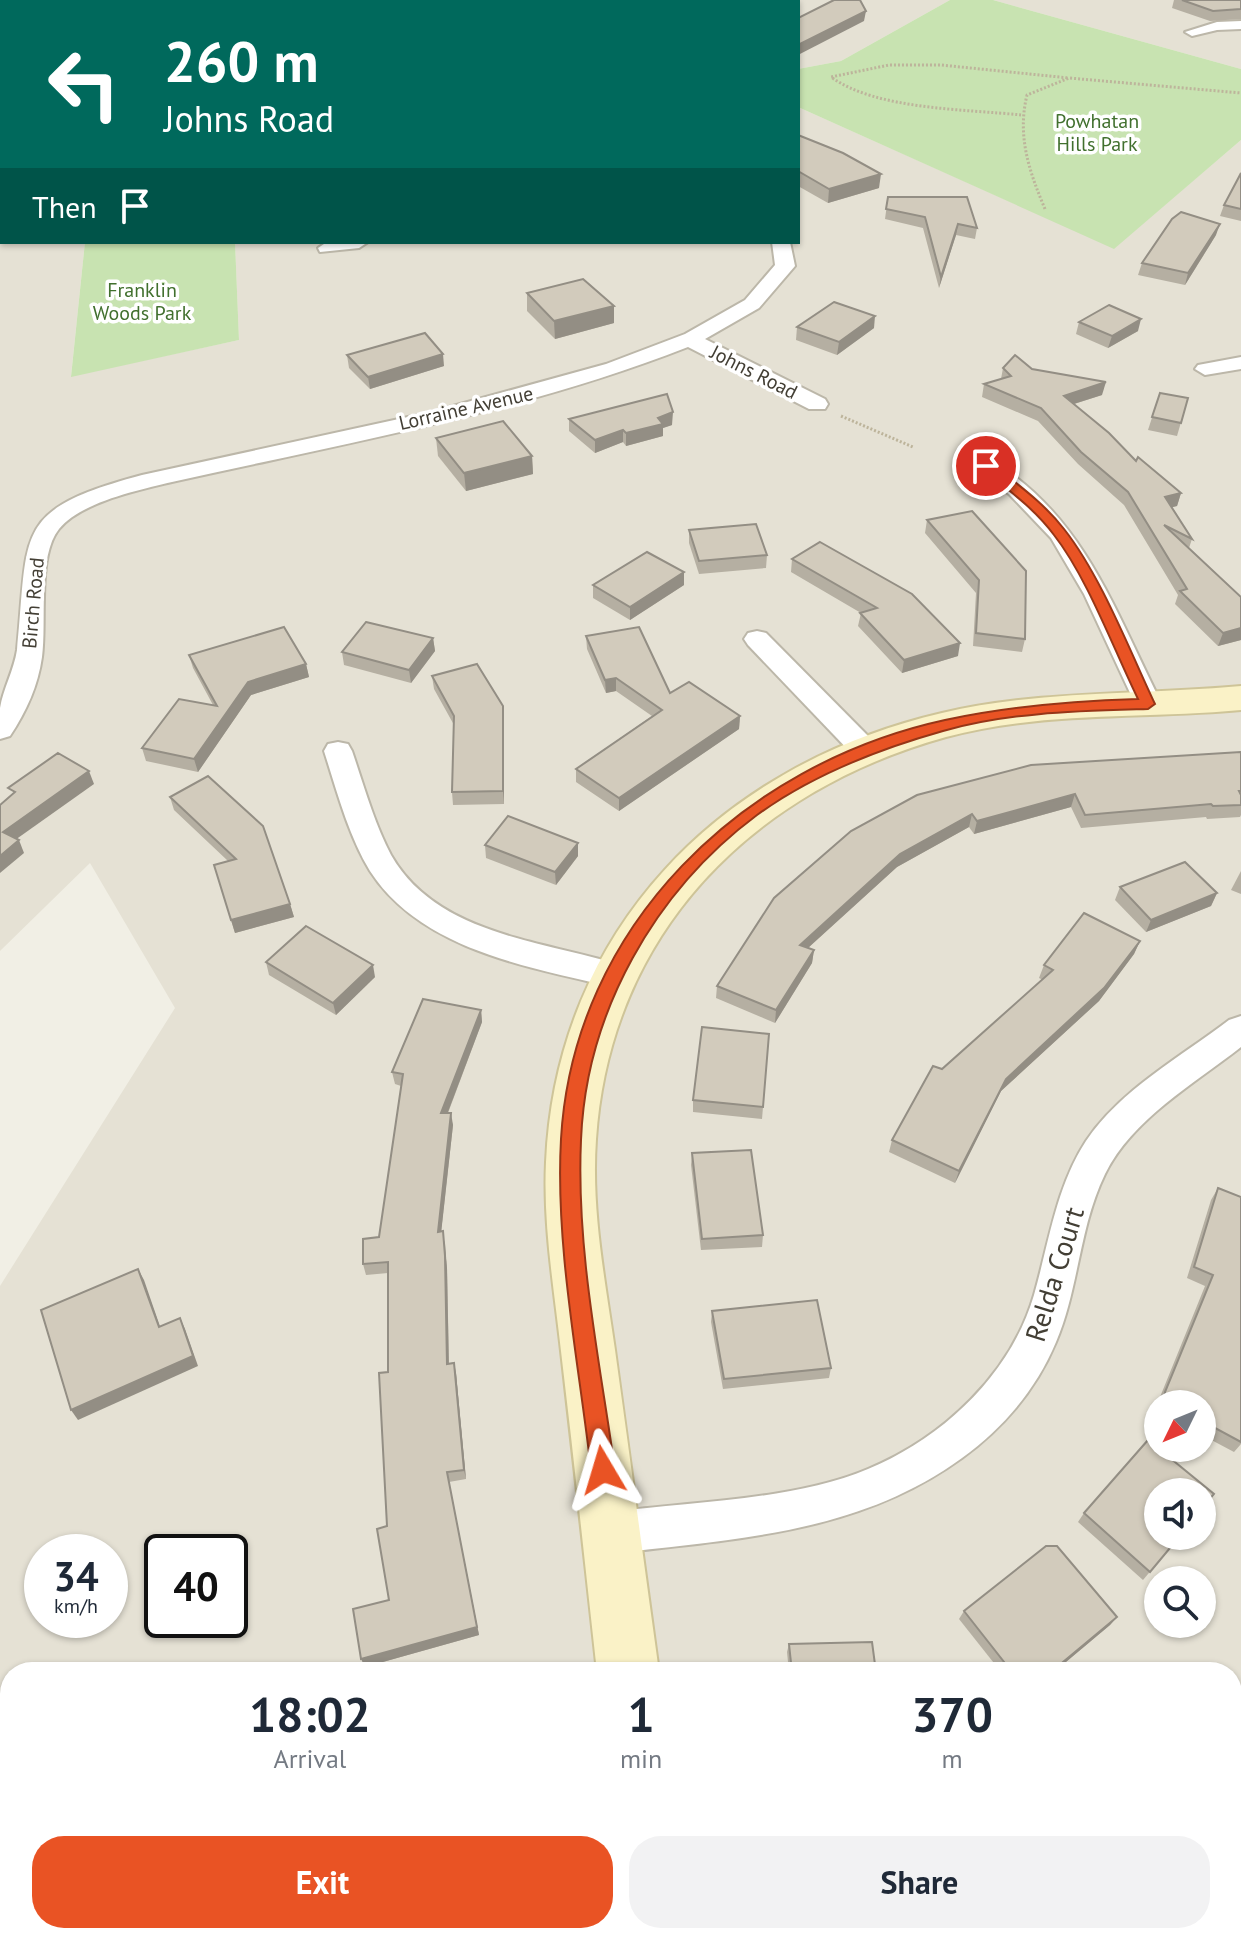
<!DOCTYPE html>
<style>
body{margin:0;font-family:"PT Sans",sans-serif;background:#f2f2f3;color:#1f2937;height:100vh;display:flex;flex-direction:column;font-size:30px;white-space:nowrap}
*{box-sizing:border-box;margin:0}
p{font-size:26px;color:#747a83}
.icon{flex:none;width:44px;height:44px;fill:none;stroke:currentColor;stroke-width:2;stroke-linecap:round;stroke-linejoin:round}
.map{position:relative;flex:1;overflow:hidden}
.drawer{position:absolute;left:0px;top:1662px;width:1242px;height:282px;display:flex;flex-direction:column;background:#fff;border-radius:32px 32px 0 0;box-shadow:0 2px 6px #0004}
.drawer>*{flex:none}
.hud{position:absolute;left:0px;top:0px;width:800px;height:244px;box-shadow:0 2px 6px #0004;background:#00695c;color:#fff;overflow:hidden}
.needle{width:52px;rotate:227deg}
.controls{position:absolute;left:1144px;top:1390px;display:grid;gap:16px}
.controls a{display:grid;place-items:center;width:72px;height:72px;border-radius:50%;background:#fff;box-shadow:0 2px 6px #0004;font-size:40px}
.speed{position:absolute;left:24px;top:1534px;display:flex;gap:16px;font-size:40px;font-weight:700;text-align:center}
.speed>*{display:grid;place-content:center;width:104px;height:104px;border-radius:50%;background:#fff;box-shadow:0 2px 6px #0004;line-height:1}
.speed small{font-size:20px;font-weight:400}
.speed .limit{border:4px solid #111;border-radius:12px;background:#fff;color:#111}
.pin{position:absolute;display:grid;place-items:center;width:68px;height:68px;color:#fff;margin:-34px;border:4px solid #fff;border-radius:50%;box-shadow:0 2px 8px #0007}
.me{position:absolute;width:88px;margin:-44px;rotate:353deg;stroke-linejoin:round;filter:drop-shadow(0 0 6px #0008)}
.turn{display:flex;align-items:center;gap:28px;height:168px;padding:0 32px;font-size:36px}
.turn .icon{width:104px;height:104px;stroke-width:2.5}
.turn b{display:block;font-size:56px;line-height:68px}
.then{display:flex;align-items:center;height:76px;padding:0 32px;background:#0003;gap:16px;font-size:30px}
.eta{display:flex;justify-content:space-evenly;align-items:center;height:136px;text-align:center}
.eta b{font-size:48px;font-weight:800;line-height:56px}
.action{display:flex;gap:16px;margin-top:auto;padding:16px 32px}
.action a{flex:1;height:92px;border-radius:32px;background:#e95324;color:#fff;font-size:32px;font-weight:800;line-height:92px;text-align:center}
.action a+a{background:#f2f2f3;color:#1f2937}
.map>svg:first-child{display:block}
.residential{fill:#e5e1d4;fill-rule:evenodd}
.green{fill:#c8e3b1}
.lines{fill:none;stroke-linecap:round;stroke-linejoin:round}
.street-casing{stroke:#bcb7a9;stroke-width:4}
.secondary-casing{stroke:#cec498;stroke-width:4}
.path{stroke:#bdb49b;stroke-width:3;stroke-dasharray:2 2;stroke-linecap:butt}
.street{fill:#fff;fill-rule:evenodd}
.secondary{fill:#faf2c7;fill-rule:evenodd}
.wall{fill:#b5afa2}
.shaded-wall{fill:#938e84}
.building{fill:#d2cbbc;stroke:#938e84;stroke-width:2}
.route{fill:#e95324;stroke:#973617;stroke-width:2}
.labels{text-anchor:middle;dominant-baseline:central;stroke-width:7;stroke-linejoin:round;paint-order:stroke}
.far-park-label{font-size:20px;fill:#41702e;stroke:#fff}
.far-street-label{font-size:20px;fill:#433f35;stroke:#fff}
.near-street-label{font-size:28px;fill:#433f35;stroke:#fff}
</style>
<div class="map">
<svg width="1241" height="1943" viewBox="0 0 1241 1943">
<rect width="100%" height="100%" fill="#f1efe5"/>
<g class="residential">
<path d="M0 0H950L841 61 798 69V2H2V242H85L71 376 239 340 235 242H798V107L1114 248 1241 140V1920H1232V1672H10V1934H796L730 1943H0V1286L175 1008 90 863 0 951ZM1158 1404H1202V1448H1158ZM1158 1492H1202V1536H1158ZM42 1552H110V1620H42ZM162 1552H230V1620H162ZM1158 1580H1202V1624H1158Z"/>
<path d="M993 0H1241V69Z"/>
</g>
<g class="green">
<path d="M950 0H993L1241 69V140L1114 249 798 107V69L841 61Z"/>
<path d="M85 242H235L239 340 71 377Z"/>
</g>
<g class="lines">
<g class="street-casing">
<g id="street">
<rect x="311" y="0" width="14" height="2"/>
<path d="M726 0H743L725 2Z"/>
<path d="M1241 21V29L1217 30 1192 36 1185 32 1217 22Z"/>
<rect x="0" y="109" width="2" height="10"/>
<path d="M327 242H368L359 248 320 252 318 248Z"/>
<path d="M772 242H790L795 266 759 308 705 339 825 399 828 404 825 409H809L688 347C522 412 346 443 172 482 139 490 81 502 59 529 37 556 47 623 42 657 38 686 26 712 10 736L0 739C0 729 0 718 0 708 3 689 14 670 17 650 29 531 12 510 142 475L431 412 606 364 685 334 745 300 775 265Z"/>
<path d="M1241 357V369L1205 375 1195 369 1198 365Z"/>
<path d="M967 447C982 451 996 463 1009 472 1089 529 1119 620 1162 704L1158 710 1148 713 1138 710 1084 594 1051 538 1009 494 959 459 956 454 959 449Z"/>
<path d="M757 631 766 633 875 743 879 750 875 757 865 759 855 757 748 645 744 639 748 633Z"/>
<path d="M338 742 348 744 352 751C364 786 374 823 391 855 437 936 546 941 624 966L629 975 624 984 613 987C529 967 421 950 370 871 348 835 337 791 324 751L328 744Z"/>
<path d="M1241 1016V1047C1194 1084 1132 1119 1105 1174 1079 1227 1079 1288 1056 1342 1036 1390 1003 1428 962 1458 856 1535 736 1538 611 1554L596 1548 590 1533 596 1518 611 1512C690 1502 795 1500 868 1469 943 1438 1011 1374 1034 1295 1049 1243 1056 1187 1086 1141 1120 1090 1182 1056 1229 1020Z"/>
</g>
</g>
<g class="secondary-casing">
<g id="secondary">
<path d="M1241 686V710C1144 719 1041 711 946 737 752 791 610 933 596 1139 591 1210 605 1280 615 1350 630 1457 644 1565 659 1672H597C585 1565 574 1458 561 1351 554 1288 543 1225 546 1162 556 929 722 764 942 713 1040 690 1141 695 1241 686Z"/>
<path d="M628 1934H696L697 1943H629Z"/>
</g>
</g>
<g class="path">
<path d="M1021 115C965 109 877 110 831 77L889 65H941L1069 78"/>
<path d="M1045 209C1029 171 1017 136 1027 95L1069 78 1241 93"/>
<path d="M841 416 913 447"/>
</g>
<use href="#street" class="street"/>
<use href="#secondary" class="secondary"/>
</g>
<g class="wall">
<path d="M1174 0H1241V19L1210 21 1172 8Z"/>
<path d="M798 135 879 188 828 203 798 186Z"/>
<path d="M1241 173V221L1220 216 1224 205Z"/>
<path d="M888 197 977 228 975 239 956 235 939 288 923 228 885 219Z"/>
<path d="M1216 235 1185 285 1138 275 1142 263Z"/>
<path d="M527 293 614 306V323L555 339 527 311Z"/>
<path d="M1079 322 1138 331 1108 348 1076 334Z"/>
<path d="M797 327 874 328 837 355 796 340Z"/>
<path d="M347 355 444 366 370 389 349 368Z"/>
<path d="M1003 368 1032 369 1102 395 1074 404 1136 461 1181 493 1177 506 1172 507 1192 539 1189 548 1241 597V640L1218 646 1175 604 1178 595 1124 505 1078 464 1038 421 982 397 984 384 1001 379Z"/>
<path d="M1160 393 1188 398 1177 436 1148 430Z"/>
<path d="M569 419 672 425 663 428V436L626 446 623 442 595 453 569 431Z"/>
<path d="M436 438 532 456 533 474 466 491 438 456Z"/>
<path d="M972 511 1025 639 1022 652 973 646 976 593 925 533 927 520Z"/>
<path d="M689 530 767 555 766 568 699 574 689 543Z"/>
<path d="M792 559 958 656 902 673 858 626 861 613 791 572Z"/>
<path d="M593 585H684L630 620 593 598Z"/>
<path d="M586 636 670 693 740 716 739 729 619 811 576 782V769L652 716 616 691 606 693 587 649Z"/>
<path d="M433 638 435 651 411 683 344 665 342 652Z"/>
<path d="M189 655 306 664 309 677 251 695 198 772 146 761 142 748 213 705 193 668Z"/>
<path d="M432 676 503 706 504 804 453 805 452 792 454 725 434 689Z"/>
<path d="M1241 752V815L1240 817 1207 819 1206 817 1081 828 1071 807 974 834 969 827 897 867 808 948 814 950 812 963 775 1023 716 998 717 986 851 831Z"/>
<path d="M170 797 290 904 294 917 235 933 214 865 228 861 174 810Z"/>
<path d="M485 845 578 856 556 885 486 858Z"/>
<path d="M1241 871V894L1231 890Z"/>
<path d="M1120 887 1217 893 1211 906 1146 932 1115 900Z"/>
<path d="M1140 941 1134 954 1099 1001 1001 1091 955 1183 889 1152 892 1140 942 1069 1043 980 1039 978 1044 965Z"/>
<path d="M266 962 375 977 336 1015 269 975Z"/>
<path d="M481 1010 482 1022 448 1113 453 1125 441 1232 445 1243 447 1268 449 1364 456 1373 466 1479 449 1482 479 1635 365 1667 389 1600 387 1526 388 1273 366 1275 363 1264 379 1237 401 1086 395 1084 392 1072Z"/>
<path d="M693 1100 763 1107 762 1119 693 1112Z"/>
<path d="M692 1153 763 1235 762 1247 701 1250 691 1165Z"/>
<path d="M1218 1188 1241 1197V1444L1234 1452 1202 1435V1404H1158V1412V1402L1205 1286 1187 1278 1211 1200Z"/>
<path d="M712 1311 831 1368 829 1378 723 1389 711 1322Z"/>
<path d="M1084 1513 1180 1536 1143 1580 1078 1522Z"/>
<path d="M964 1611 1117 1617 1110 1625 1054 1672H1001L959 1619Z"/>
<path d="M789 1644 876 1672H789L787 1652Z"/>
<path d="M10 1829V1878L0 1875V1857Z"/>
</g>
<g class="shaded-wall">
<path d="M866 11 864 21 798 55V45Z"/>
<rect x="0" y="39" width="2" height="11"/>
<rect x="0" y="146" width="2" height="12"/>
<path d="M881 174 879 188 828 203 829 189Z"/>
<path d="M958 224 956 235 939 288 941 277Z"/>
<path d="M1220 224 1216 235 1185 285 1188 273Z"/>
<path d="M614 306V323L555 339 554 321Z"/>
<path d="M875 316 874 328 837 355 839 342Z"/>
<path d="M1141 319 1138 331 1108 348 1112 336Z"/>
<path d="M443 354 444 366 370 389 368 377Z"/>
<path d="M1106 382 1102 395 1061 408 1064 396Z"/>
<path d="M673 412 672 425 663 428V436L626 446V433L658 418Z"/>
<path d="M623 430V442L595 453V440Z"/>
<path d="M532 456 533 474 466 491 464 473Z"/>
<path d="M1181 493 1177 506 1161 510 1165 497Z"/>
<path d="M684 572V585L630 620V607Z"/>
<path d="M1241 628V640L1218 646 1223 633Z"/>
<path d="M433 638 435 651 411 683 409 670Z"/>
<path d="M960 643 958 656 902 673 904 660Z"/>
<path d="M306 664 309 677 251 695 198 772 194 759 248 682Z"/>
<path d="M616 678V691L606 693 605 680Z"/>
<path d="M503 706 504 719V804L503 791Z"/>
<path d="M740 716 739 729 619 811V798Z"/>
<path d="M89 771 94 784 8 845 3 832Z"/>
<path d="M1075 794 1071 807 974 834 977 821Z"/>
<path d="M972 814 969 827 897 867 798 957 800 945 900 854Z"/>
<path d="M19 840 24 853 0 873V856Z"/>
<path d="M578 843V856L556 885 555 872Z"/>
<path d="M1217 893 1211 906 1146 932 1151 920Z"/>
<path d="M290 904 294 917 235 933 231 920Z"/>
<path d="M1140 941 1134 954 1099 1001 1001 1091 955 1183 959 1171 1006 1079Z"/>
<path d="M814 950 812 963 775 1023 776 1010Z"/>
<path d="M373 965 375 977 336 1015 333 1003Z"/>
<path d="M481 1010 482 1022 443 1125 441 1113Z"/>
<path d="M451 1113 453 1125 440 1243 438 1232Z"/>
<path d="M443 1231 447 1268 449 1374 447 1364Z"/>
<path d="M138 1269 144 1280 164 1338 159 1327Z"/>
<path d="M180 1318 185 1329 198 1366 78 1420 71 1410Z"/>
<path d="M454 1363 456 1373 466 1479 464 1470Z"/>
<path d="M449 1482 479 1635 365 1667 361 1659Z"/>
<path d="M1117 1617 1110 1625 1054 1672H1051Z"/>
</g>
<g class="building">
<path d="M0 0H276L278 2H2V39H0Z"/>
<path d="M834 0H860L866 11 798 45V18Z"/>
<path d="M1182 0H1241V9L1213 11Z"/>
<rect x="0" y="122" width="2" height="24"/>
<path d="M798 135 843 153 881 174 829 189 798 171Z"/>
<path d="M1241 173V209L1224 205Z"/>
<path d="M888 197H967L977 228 958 224 941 277 925 217 886 209Z"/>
<path d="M1181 212 1220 224 1188 273 1142 263 1172 219Z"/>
<path d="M583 279 614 306 554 321 527 293Z"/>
<path d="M834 302 875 316 839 342 797 327Z"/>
<path d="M1109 305 1141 319 1112 336 1079 322Z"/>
<path d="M425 333 443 354 368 377 347 355Z"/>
<path d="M1015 355 1032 369 1106 382 1064 396 1109 433 1136 461 1138 457 1181 493 1165 497 1192 539 1164 525 1241 597V628L1223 633 1180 591 1187 589 1128 492 1081 452 1041 408 984 384 1011 376 1003 368Z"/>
<path d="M1160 393 1188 398 1181 423 1152 417Z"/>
<path d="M667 394 673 412 658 418 663 424 626 433 623 430 595 440 569 419Z"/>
<path d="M503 421 532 456 464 473 436 438Z"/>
<path d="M972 511 1026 571 1025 639 976 633 979 580 927 520Z"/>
<path d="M756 524 767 555 699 561 689 530Z"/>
<path d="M820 542 912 594 960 643 904 660 860 613 877 608 792 559Z"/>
<path d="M647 552 684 572 630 607 593 585Z"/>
<path d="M366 622 433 638 409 670 342 652Z"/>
<path d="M284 627 306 664 248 682 194 759 142 748 179 699 217 706 189 655Z"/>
<path d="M639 627 670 693 689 682 740 716 619 798 576 769 662 710 616 678 605 680 586 636Z"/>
<path d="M477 664 503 706V791L452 792 454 716 432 676Z"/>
<path d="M1241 752V791H1239L1241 795V805L1213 806 1211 804 1085 815 1075 794 977 821 972 814 900 854 800 945 814 950 776 1010 717 986 774 898 851 831 917 795 1031 765Z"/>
<path d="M58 753 89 771 3 832 19 840 0 856V805L15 792 8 788Z"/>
<path d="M208 776 263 826 290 904 231 920 214 865 236 859 170 797Z"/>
<path d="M508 816 578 843 555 872 485 845Z"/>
<path d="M1185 862 1217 893 1151 920 1120 887Z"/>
<path d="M1084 913 1140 941 1104 988 1006 1079 959 1171 892 1140 933 1066 942 1069 1053 970 1044 965Z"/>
<path d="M306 926 373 965 333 1003 266 962Z"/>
<path d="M423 999 481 1010 441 1113H451L438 1232 443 1231 445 1256 447 1364 454 1363 464 1470 447 1472 477 1627 361 1659 353 1609 389 1600 377 1529 387 1526 379 1373 388 1372V1262L363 1264V1239L379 1237 403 1074 392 1072Z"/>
<path d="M702 1027 769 1034 763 1107 693 1100Z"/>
<path d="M751 1150 763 1235 702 1239 692 1153Z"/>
<path d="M1218 1188 1241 1197V1442L1202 1421V1404H1169L1165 1402V1392L1213 1275 1194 1267Z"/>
<path d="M138 1269 159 1327 180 1318 193 1356 71 1410 41 1310Z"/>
<path d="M817 1300 831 1368 724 1379 712 1311Z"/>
<path d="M1148 1440 1214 1494 1202 1508V1492H1158V1536H1180L1150 1572 1084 1513Z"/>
<path d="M1046 1546H1057L1117 1617 1051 1672H1012L964 1611Z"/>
<path d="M872 1642 876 1672H792L789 1644Z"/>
<path d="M10 1829V1875L0 1873V1857Z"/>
</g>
<path class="route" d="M982 463H991C1017 484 1044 503 1064 529 1101 576 1129 649 1155 704L1148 709C1080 711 1009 712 943 731 879 749 812 775 757 815 655 891 586 1012 581 1140 576 1250 600 1362 615 1470L611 1479 603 1482 595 1479 591 1470C579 1364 555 1246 561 1139 573 926 743 764 945 720 1009 706 1073 701 1138 699 1114 650 1087 577 1054 535 1034 508 1007 489 982 469Z"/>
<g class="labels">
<g class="far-park-label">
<text x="1097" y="121">Powhatan<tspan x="1097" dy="23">Hills Park</tspan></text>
<text x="142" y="290">Franklin<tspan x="142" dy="23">Woods Park</tspan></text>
</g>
<g class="far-street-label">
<text transform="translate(754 372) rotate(27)">Johns Road</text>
<text transform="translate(466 408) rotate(-13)">Lorraine Avenue</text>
<text transform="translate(33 603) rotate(-85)">Birch Road</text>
</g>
<g class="near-street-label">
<text transform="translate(1054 1274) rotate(-73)">Relda Court</text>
</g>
</g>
</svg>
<div class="controls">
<a><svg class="needle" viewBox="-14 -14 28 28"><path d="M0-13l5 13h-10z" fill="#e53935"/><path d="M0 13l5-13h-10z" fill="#747a83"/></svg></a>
<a><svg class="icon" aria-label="sound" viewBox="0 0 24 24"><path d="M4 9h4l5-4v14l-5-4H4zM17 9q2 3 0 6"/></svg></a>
<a><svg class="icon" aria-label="search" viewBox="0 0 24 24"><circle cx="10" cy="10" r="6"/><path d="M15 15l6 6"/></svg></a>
</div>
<div class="speed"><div>34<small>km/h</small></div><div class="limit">40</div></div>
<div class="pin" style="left:986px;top:466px;background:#d93025"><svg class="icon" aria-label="arrive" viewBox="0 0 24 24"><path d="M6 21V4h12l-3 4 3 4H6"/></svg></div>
<svg class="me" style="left:603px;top:1470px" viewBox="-20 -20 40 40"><path d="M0-17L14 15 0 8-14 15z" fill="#e95324" stroke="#fff" stroke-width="4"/></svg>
<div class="hud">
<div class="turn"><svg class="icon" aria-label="left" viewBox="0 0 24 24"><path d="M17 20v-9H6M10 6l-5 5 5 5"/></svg><div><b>260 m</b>Johns Road</div></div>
<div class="then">Then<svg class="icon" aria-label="arrive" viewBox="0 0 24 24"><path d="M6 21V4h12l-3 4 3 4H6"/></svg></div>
</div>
<section class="drawer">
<div class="eta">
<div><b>18:02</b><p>Arrival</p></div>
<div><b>1</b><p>min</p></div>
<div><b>370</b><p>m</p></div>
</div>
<div class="action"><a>Exit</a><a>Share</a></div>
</section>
</div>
